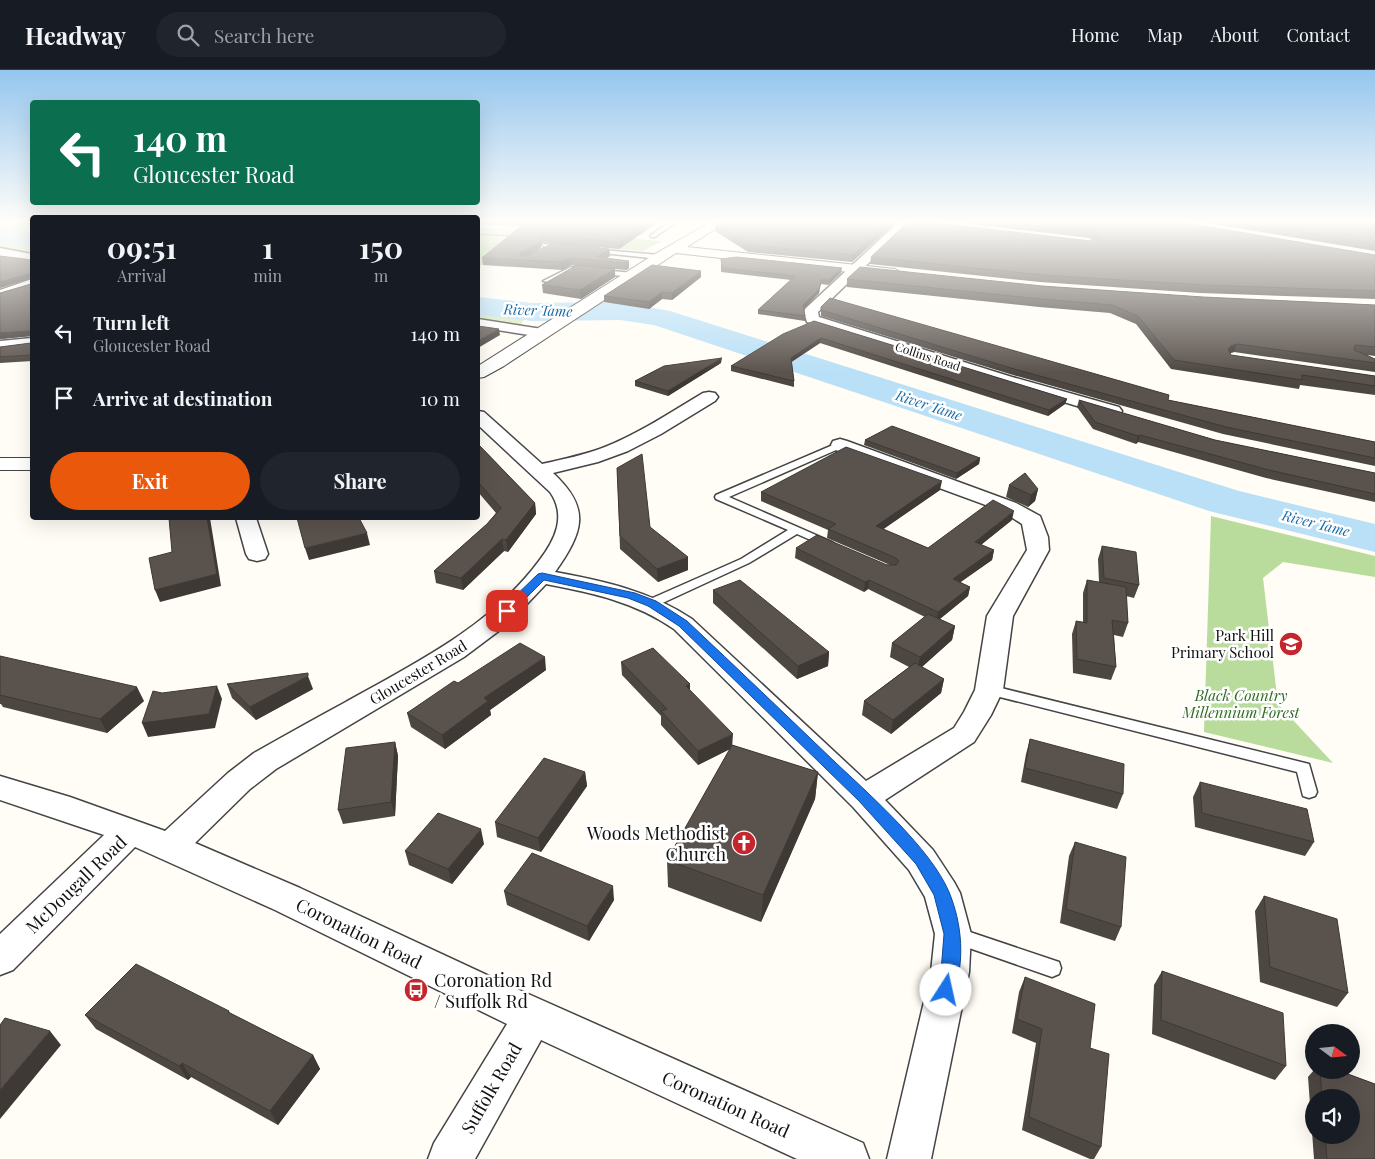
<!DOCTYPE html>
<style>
body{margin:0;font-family:"Playfair Display",serif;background:#20242c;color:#f1f3f6;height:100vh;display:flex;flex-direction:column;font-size:19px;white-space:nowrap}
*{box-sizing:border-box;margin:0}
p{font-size:16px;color:#9ea1a6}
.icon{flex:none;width:28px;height:28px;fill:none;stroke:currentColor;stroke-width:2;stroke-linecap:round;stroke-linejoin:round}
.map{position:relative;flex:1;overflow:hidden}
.sheet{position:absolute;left:30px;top:145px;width:450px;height:305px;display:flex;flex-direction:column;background:#171b24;border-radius:5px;box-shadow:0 5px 20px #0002}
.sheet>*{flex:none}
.hud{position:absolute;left:30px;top:30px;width:450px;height:105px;border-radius:5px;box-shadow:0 5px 20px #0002;background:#0b6e4f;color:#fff;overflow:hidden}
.needle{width:32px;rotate:106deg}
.buttons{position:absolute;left:1305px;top:954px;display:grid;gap:10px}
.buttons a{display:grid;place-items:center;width:55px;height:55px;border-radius:50%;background:#171b24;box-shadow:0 5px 20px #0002;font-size:25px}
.pin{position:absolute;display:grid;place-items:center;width:42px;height:42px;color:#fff;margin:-21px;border-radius:10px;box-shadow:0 2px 8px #0006}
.me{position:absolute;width:55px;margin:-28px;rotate:10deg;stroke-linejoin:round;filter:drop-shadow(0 0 4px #0008)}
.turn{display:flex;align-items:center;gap:18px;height:105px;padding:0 20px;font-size:22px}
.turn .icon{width:65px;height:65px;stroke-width:2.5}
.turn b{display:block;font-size:35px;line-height:42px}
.eta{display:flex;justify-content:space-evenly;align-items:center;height:85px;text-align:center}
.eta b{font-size:30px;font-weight:700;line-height:35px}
.cta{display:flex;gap:10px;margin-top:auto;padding:10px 20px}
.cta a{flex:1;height:58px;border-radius:30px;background:#ea580c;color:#fff;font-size:20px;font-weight:700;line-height:58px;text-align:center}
.cta a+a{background:#20242c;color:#f1f3f6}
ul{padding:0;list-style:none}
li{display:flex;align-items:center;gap:15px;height:65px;padding:0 20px}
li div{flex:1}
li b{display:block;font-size:19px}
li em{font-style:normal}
header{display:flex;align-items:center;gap:30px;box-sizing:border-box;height:70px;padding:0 25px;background:#171b24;border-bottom:1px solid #363941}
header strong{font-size:24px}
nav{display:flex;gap:28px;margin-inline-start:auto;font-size:18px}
.search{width:350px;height:45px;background:#20242c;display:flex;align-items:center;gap:12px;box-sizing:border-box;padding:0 18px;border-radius:28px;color:#9ea1a6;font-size:19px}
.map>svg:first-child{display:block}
.green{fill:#d5ebbd}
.forest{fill:#b9dc9c}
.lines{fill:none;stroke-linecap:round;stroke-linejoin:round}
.river{fill:#b9e0f7;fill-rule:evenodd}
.service-casing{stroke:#444;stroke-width:3}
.minor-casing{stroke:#444;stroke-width:3}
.tertiary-casing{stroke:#444;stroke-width:2}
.path{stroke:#333;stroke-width:1;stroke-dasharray:2.5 1;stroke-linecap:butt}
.service{fill:#fff;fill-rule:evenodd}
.minor{fill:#fff;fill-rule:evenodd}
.tertiary{fill:#fff;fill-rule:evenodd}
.wall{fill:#4d4742;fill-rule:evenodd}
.shaded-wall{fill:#3f3936}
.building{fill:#5a524d;stroke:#3f3936}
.route{fill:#1a73e8;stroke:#114b97}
.labels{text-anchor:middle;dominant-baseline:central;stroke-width:5;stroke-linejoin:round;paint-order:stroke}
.far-street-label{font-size:12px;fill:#111;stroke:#fff}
.far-water-label{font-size:14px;font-style:italic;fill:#1768a6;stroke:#fff}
.poi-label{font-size:15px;fill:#111;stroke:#fff;text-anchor:end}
.street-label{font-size:15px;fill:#111;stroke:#fff}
.park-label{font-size:15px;font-style:italic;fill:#2f6b1f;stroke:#fff}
.near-poi-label{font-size:18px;fill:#111;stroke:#fff;text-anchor:end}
.near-street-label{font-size:18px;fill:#111;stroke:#fff}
</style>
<header>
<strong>Headway</strong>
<div class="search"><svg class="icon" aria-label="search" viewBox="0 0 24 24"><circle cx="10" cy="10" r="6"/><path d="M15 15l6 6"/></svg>Search here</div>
<nav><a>Home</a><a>Map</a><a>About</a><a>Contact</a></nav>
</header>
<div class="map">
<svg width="1375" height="1089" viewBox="0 0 1375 1089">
<rect width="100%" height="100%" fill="#fffdf5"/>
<g class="green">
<path d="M0 150H32V168L0 165Z"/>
<path d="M478 158 530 161 516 169 479 175 478 177Z"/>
<path d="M0 170 32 173V184L0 179Z"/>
<path d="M478 240 526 246 520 256 478 250Z"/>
</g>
<g class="forest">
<path d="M530 161 662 171 643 181 539 173 504 175 478 198 479 175 516 169Z"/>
<path d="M1211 446 1375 486V507L1283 492 1263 508 1278 634 1333 693 1204 662Z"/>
</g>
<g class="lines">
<g class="river">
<path d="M0 159 32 162V176L0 173Z"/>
<path d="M478 227 532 233 620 232 670 241 1239 421 1375 454V482L1209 441 654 255 620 250 532 251 478 245Z"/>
</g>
<g class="service-casing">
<g id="service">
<path d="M673 150H679L655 167H651V165Z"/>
<path d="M542 174 566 175 569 177 566 179 544 177Z"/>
<path d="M591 179 660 185 663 187 660 189 593 182Z"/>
<path d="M571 197 633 203 636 205 633 207 572 201 548 212 543 211Z"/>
<path d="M840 372 845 375 843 377 729 427 832 472 834 474 832 476H824L797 464 749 493 656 536H648L646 533 648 530 741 489 788 460 716 429 715 427 716 425Z"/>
<path d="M989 615 1309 694 1317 722 1315 726 1309 728 1303 726 1297 702 984 623 982 620 984 617Z"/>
<path d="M955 857 1059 892 1061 898 1059 904 1052 907 949 871 946 865 949 859Z"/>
</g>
</g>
<g class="minor-casing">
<g id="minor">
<path d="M901 150H913L818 242 819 247 1012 307 1119 337 1122 341 1119 345 1113 346 1107 345 1000 313 807 252 804 241 806 238Z"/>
<path d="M0 178 32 184V190L0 186Z"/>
<path d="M32 209V217L0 228V220Z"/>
<path d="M478 249 542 259 547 260 549 263 547 266 542 267 478 257Z"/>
<path d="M32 268V277L0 281V271Z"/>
<path d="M709 322 715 323 718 327 715 331 661 364 628 381 598 392 553 403C592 439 583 462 555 502 604 511 650 521 692 549L866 711 954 658 964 642 975 620 987 546 1027 480 1022 454 1002 441 833 379 831 375 833 371 840 369 847 371 1016 433 1040 446 1048 467 1049 480 1013 546 1003 620 991 645 974 672 885 730 933 780 954 812 960 823 971 864 969 902 931 1089H887L931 902 935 864 925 827 909 800 853 737 674 559C635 532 593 523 546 514L508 554 464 587 276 699 250 719 195 773 300 818 517 919 863 1073 869 1089H797L541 970 475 1089H428L434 1073 507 954 275 840 135 777 13 900 0 905V864L104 765 0 730V706L70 727 165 761 228 703 254 683C284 666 314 649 344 633 414 594 490 557 539 491 555 470 567 446 550 422L478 355V341L484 342 542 394C564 389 585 385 605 377 640 363 671 342 703 323Z"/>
<path d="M236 448H256L268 484 265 489 257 491 249 489 246 484Z"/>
</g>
</g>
<g class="tertiary-casing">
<g id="tertiary">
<path d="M714 150H729L687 177 895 199 902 203 895 207 676 183 504 296 484 307 478 308V296L655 184Z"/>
<rect x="0" y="388" width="32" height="12"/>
</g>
</g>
<path class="path" d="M478 164 512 166"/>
<use href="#service" class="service"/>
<use href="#minor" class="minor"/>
<use href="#tertiary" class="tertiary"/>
</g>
<g class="wall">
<path d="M478 150H661L619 179 574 175 609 179 610 186 606 188 629 191V198L626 200 615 199V207L581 229 543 223 542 215 576 196 571 195 562 200 483 195 482 188 521 156 478 154ZM542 172 553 173 527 186 541 178V173Z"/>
<path d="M698 150H710L704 154Z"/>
<path d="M722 150H899L852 192 748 182 715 161V154Z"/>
<path d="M937 150H1168L1375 185V229L1200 223 1040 212 870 194 871 187 1091 171 1092 170 1089 168Z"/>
<path d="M1189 150H1375V181Z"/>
<path d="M721 189 841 203 828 215 821 214 819 223 804 239 805 246V251L758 244V240L791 210 721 202Z"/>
<path d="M32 190V291L0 293V277L31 273V266L0 269V223L31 214V208L0 218Z"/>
<path d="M701 207 672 230 662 229 649 239 604 232V226Z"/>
<path d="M847 209 1042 216 1203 227 1375 235V286L1367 285 1375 289V302L1234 282 1230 283 1231 285 1375 306V325L1300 315 1299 319 1171 299 1136 254 1110 243 1039 237 847 217Z"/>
<path d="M821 237 1168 330 1375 372V396L1223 364 1013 305 821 246Z"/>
<path d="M814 251 1067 329 1065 334 1048 346 820 273 791 292 794 311V317L731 301V296Z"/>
<path d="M721 293 668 326 635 316V311Z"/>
<path d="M1079 330 1215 370 1375 403V432L1266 408 1138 372 1136 374 1093 359 1077 337Z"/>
<path d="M865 370 980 388 979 394 956 409 864 375Z"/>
<path d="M478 374 535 433 536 444 508 482 504 481 463 520 436 513 434 501 487 454 496 443 478 422Z"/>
<path d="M617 398 650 457 688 500 658 512 620 479Z"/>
<path d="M1009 415 1038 419 1035 431 1028 437 1006 427Z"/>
<path d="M940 420 883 459 928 478 1012 450 981 475 994 480 992 490 960 512 970 517 968 526 940 549 955 556 952 570 922 597 944 609 941 623 891 664 862 645 864 631 909 597 890 587 892 573 925 547 868 519 864 522 795 488 796 478 890 495 827 468 828 460 761 431V422Z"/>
<path d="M1102 476 1139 515 1134 528 1126 526 1128 553 1123 567 1114 565 1116 597 1111 610 1073 603 1072 564 1076 551 1083 552V523L1087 510 1099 512 1098 489Z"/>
<path d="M713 520 829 582 828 596 797 609 713 533Z"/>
<path d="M0 586 144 631 107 663 3 637 1 634H0Z"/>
<path d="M621 592 690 614V621L732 675 818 702 815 729 761 852 668 817 667 790 730 679 698 695 661 655V646L622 605Z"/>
<path d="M546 600 490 640 491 645 445 679 411 657 407 643 458 613Z"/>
<path d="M227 614 313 619 256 650 232 628Z"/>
<path d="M1030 669 1123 724 1117 739 1021 712 1026 684Z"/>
<path d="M395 672 398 686 395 746 343 754 338 740Z"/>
<path d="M585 702 587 716 541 782 497 767 495 752Z"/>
<path d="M1200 712 1314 772 1305 786 1195 757 1193 727Z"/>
<path d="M1075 772 1121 857 1115 871 1060 853 1069 786Z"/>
<path d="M484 774 452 814 409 795 405 781Z"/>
<path d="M504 821 614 830 589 871 507 835Z"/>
<path d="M1264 826 1348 923 1337 937 1260 912 1255 841Z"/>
<path d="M1162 901 1286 996 1275 1010 1152 964 1154 915Z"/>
<path d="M1025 907 1090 978 1101 1077 1094 1089H1090L1022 1060 1036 973 1012 963 1019 922Z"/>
<path d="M229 941 230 943 313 985 320 999 278 1055 191 1007 188 1010 96 959 85 945Z"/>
<path d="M1314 1000H1337L1375 1014V1089H1314L1308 1007ZM1314 1028H1351V1065H1314Z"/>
</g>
<g class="shaded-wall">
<path d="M651 150H661L619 179V172Z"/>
<path d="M704 150H710L704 154Z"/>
<path d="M892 150H899L852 192 853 185Z"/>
<path d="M542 165V172L541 173V178L521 190 520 183Z"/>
<path d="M609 179 610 186 602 191 597 187Z"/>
<path d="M571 188V195L562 200 561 192Z"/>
<path d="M629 191V198L626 200 625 193Z"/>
<path d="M842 198 841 203 828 215 829 210Z"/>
<path d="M615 199V207L581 229 580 220Z"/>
<path d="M701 201V207L672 230V223Z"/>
<path d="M31 203 32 208 0 218V212Z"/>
<path d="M821 210 819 223 802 240 803 235Z"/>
<path d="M662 222V229L649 239V232Z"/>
<path d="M499 259 500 265 478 278V271Z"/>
<path d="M29 261 32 266 0 269V263Z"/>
<path d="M821 268 820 273 790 293 791 288Z"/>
<path d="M1237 274 1234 282 1227 284 1228 279 1231 276Z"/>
<path d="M722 288 721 293 668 326V321Z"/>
<path d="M1067 329 1065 334 1048 346 1049 340Z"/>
<path d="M1140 365 1138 372 1136 374 1138 366Z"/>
<path d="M980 388 979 394 956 409 957 403Z"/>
<path d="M942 411 940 420 875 465 876 456Z"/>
<path d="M1038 419 1035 431 1028 437 1031 425Z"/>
<path d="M535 433 536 444 508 482 506 470Z"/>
<path d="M1014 441 1012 450 973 481 975 472Z"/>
<path d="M207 448H210L221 516 160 532 155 520Z"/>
<path d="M367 463 370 475 309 490 305 478Z"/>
<path d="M502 469 504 481 463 520 461 508Z"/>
<path d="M994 480 992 490 951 519 953 509Z"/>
<path d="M688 487V500L658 512 657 499Z"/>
<path d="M869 510 868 519 864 522 865 512Z"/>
<path d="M970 517 968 526 936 552 938 542Z"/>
<path d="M955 556 952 570 917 601 920 587Z"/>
<path d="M829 582 828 596 797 609 798 596Z"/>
<path d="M545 587 546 600 490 640 491 645 445 679 442 665 484 628Z"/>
<path d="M308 606 313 619 256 650 250 637Z"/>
<path d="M944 609 941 623 891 664 893 650Z"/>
<path d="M690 614V628L686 616Z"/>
<path d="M217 616 222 629 215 658 148 667 142 653Z"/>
<path d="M137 617 144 631 107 663 100 649Z"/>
<path d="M733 664 732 678 698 695V681Z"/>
<path d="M395 672 398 686 395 746 391 732Z"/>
<path d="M585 702 587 716 541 782 538 768Z"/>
<path d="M818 702 815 729 761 852 763 825Z"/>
<path d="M481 759 484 774 452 814 448 799Z"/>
<path d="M613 816 614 830 589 871 587 856Z"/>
<path d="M50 961 61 975 0 1049V1020Z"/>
<path d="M313 985 320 999 278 1055 270 1041Z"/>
<path d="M182 993 191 1007 188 1010 179 996Z"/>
</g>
<g class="building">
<path d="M529 150H651L619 172 542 165 539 167 541 171 520 183 521 186H527L553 173 609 179 597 187 629 191 625 193 571 188 561 192 482 188Z"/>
<path d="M722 150H892L853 185 748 175 715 154Z"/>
<path d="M910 150 1091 171 1099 167 1091 161 994 150H1168L1375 185V221L1203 215 1042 205 871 187Z"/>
<path d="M1231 150H1375V174Z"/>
<path d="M0 186 32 190V285L0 287V277L31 273V263L29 261 0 263V223L31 214V203L0 212Z"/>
<path d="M737 187 842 198 829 210H821L819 219 803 235 805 246 758 240 795 206 722 198 721 189Z"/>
<path d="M577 195 615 199 580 220 542 215Z"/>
<path d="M652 195 701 201 672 223 662 222 649 232 604 226Z"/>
<path d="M860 197 1042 216 1203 227 1375 235V277L1355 275 1354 280 1375 289V293L1237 274 1231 276 1228 279 1231 285 1375 306V316L1302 305V310L1174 290 1138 246 1112 235 1041 229 847 209Z"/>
<path d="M830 228 1169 325 1168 330 1375 372V388L1226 357 1014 299 821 240V237Z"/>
<path d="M814 251 1067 329 1049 340 821 268 791 288 794 311 731 296 783 264Z"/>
<path d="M478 256 499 259 478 271Z"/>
<path d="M722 288 668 321 635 311 664 296Z"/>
<path d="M1079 330 1215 370 1375 403V424L1269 400 1140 365 1138 366 1095 352Z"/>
<path d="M892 356 980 388 957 403 865 370Z"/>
<path d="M478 374 535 433 506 470 502 469 461 508 434 501 487 454 501 438 478 412Z"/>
<path d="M846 377 942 411 876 456 928 478 993 430 1014 441 975 472 994 480 953 509 970 517 938 542 869 510 865 512 796 478 817 465 887 495H896L899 491 896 488 828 459 836 454 761 422Z"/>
<path d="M642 384 650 457 688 487 657 499 620 466 617 398Z"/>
<path d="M1025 403 1038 419 1031 425 1009 415Z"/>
<path d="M169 448H207L217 504 155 520 149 488 172 482Z"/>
<path d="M297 448H359L367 463 305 478Z"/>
<path d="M1102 476 1136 482 1139 515 1104 508Z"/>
<path d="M740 510 829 582 798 596 713 520Z"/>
<path d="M1087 510 1126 517 1128 553 1112 550 1116 597 1077 589 1076 551 1087 553Z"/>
<path d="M928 544 955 556 920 587 892 573Z"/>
<path d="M520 573 545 587 484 628 488 631 442 665 407 643 454 611 458 613Z"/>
<path d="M653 578 690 614 686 616 733 664 698 681 661 641 667 639 621 592Z"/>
<path d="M0 586 137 617 100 649 0 625Z"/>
<path d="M915 593 944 609 893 650 864 631Z"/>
<path d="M308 603V606L250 637 227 614Z"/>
<path d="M217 616 209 644 142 653 153 621 162 623Z"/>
<path d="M1030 669 1124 694 1123 724 1025 698Z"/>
<path d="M395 672 391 732 338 740 346 678Z"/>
<path d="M732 675 818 702 763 825 667 790Z"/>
<path d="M544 688 585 702 538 768 495 752Z"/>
<path d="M1200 712 1307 739 1314 772 1202 743Z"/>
<path d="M438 743 481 759 448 799 405 781Z"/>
<path d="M1075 772 1126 787 1121 857 1066 839Z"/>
<path d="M532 783 613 816 587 856 504 821Z"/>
<path d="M1264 826 1337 849 1348 923 1270 897Z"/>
<path d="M136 894 229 941 228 942 313 985 270 1041 182 993 179 996 85 945Z"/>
<path d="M1162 901 1283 943 1286 996 1161 950Z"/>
<path d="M1025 907 1095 934 1090 978 1109 984 1101 1077 1029 1047 1042 959 1017 949Z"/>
<path d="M5 948 50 961 0 1020V955Z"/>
<path d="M1320 1000H1337L1375 1014V1089H1327L1325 1065H1351V1028H1322Z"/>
</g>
<linearGradient id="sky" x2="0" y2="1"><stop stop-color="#95c6ee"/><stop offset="0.5" stop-color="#fffefa"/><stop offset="1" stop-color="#fffefa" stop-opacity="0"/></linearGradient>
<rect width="1375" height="303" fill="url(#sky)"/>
<path class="route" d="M542 503 635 523 656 531 687 551C737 598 786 645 835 692 870 725 931 779 949 822 962 853 966 894 952 925L946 928 940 925 937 920 941 902 944 864 934 825 916 794 859 731 679 556 648 536 628 528 544 510 511 543H503L501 541 503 538 538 504Z"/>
<defs>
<g id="school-disc" transform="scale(1.25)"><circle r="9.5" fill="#c4262e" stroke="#fff"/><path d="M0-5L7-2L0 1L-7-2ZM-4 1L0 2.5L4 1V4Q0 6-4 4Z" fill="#fff"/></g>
<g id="church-disc" transform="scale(1.25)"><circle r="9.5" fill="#c4262e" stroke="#fff"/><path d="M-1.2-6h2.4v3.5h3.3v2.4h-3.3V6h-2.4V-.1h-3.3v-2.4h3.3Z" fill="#fff"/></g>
<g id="bus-disc" transform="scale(1.25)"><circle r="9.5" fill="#c4262e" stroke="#fff"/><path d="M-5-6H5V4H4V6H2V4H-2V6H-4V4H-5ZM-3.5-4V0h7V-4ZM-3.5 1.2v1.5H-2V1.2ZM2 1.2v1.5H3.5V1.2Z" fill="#fff"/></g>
</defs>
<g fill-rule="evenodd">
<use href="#school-disc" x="1291" y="574"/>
<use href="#church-disc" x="744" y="773"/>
<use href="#bus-disc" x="416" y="920"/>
</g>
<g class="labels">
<g class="far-street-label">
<text transform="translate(928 286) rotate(18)">Collins Road</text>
</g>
<g class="far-water-label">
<text transform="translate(538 240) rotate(2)">River Tame</text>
<text transform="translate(929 335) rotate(18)">River Tame</text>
<text transform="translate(1316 453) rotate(14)">River Tame</text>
</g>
<g class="poi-label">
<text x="1274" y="565">Park Hill<tspan x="1274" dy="17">Primary School</tspan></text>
</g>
<g class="street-label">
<text transform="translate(418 602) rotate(-31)">Gloucester Road</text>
</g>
<g class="park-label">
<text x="1241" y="625">Black Country<tspan x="1241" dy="17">Millennium Forest</tspan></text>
</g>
<g class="near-poi-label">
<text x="726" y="763">Woods Methodist<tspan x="726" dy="21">Church</tspan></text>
<text x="434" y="910" text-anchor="start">Coronation Rd<tspan x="434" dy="21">/ Suffolk Rd</tspan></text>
</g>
<g class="near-street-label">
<text transform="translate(76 814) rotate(-44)">McDougall Road</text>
<text transform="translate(359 863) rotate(26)">Coronation Road</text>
<text transform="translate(491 1018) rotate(-60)">Suffolk Road</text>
<text transform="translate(726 1034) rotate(24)">Coronation Road</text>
</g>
</g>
</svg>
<div class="buttons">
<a><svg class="needle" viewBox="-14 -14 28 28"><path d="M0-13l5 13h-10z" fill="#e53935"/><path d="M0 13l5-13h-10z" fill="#9ea1a6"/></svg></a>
<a><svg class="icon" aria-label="sound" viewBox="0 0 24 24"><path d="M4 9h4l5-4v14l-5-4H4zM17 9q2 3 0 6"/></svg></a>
</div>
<div class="pin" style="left:507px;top:541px;background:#d93025"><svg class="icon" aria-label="arrive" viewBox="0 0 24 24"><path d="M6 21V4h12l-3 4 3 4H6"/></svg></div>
<svg class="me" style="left:946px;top:920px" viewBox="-20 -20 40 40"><circle r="19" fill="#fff"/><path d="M0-13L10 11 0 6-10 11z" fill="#1a73e8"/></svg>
<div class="hud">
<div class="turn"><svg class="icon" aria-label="left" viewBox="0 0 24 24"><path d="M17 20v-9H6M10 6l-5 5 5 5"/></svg><div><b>140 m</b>Gloucester Road</div></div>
</div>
<section class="sheet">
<div class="eta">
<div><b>09:51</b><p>Arrival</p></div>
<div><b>1</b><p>min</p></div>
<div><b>150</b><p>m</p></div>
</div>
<ul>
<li><svg class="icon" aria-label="left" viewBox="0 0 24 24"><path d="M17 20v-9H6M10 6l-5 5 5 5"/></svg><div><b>Turn left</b><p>Gloucester Road</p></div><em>140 m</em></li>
<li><svg class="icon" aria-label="arrive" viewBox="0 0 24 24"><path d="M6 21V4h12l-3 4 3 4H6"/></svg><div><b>Arrive at destination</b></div><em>10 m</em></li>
</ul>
<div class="cta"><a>Exit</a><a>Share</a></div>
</section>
</div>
